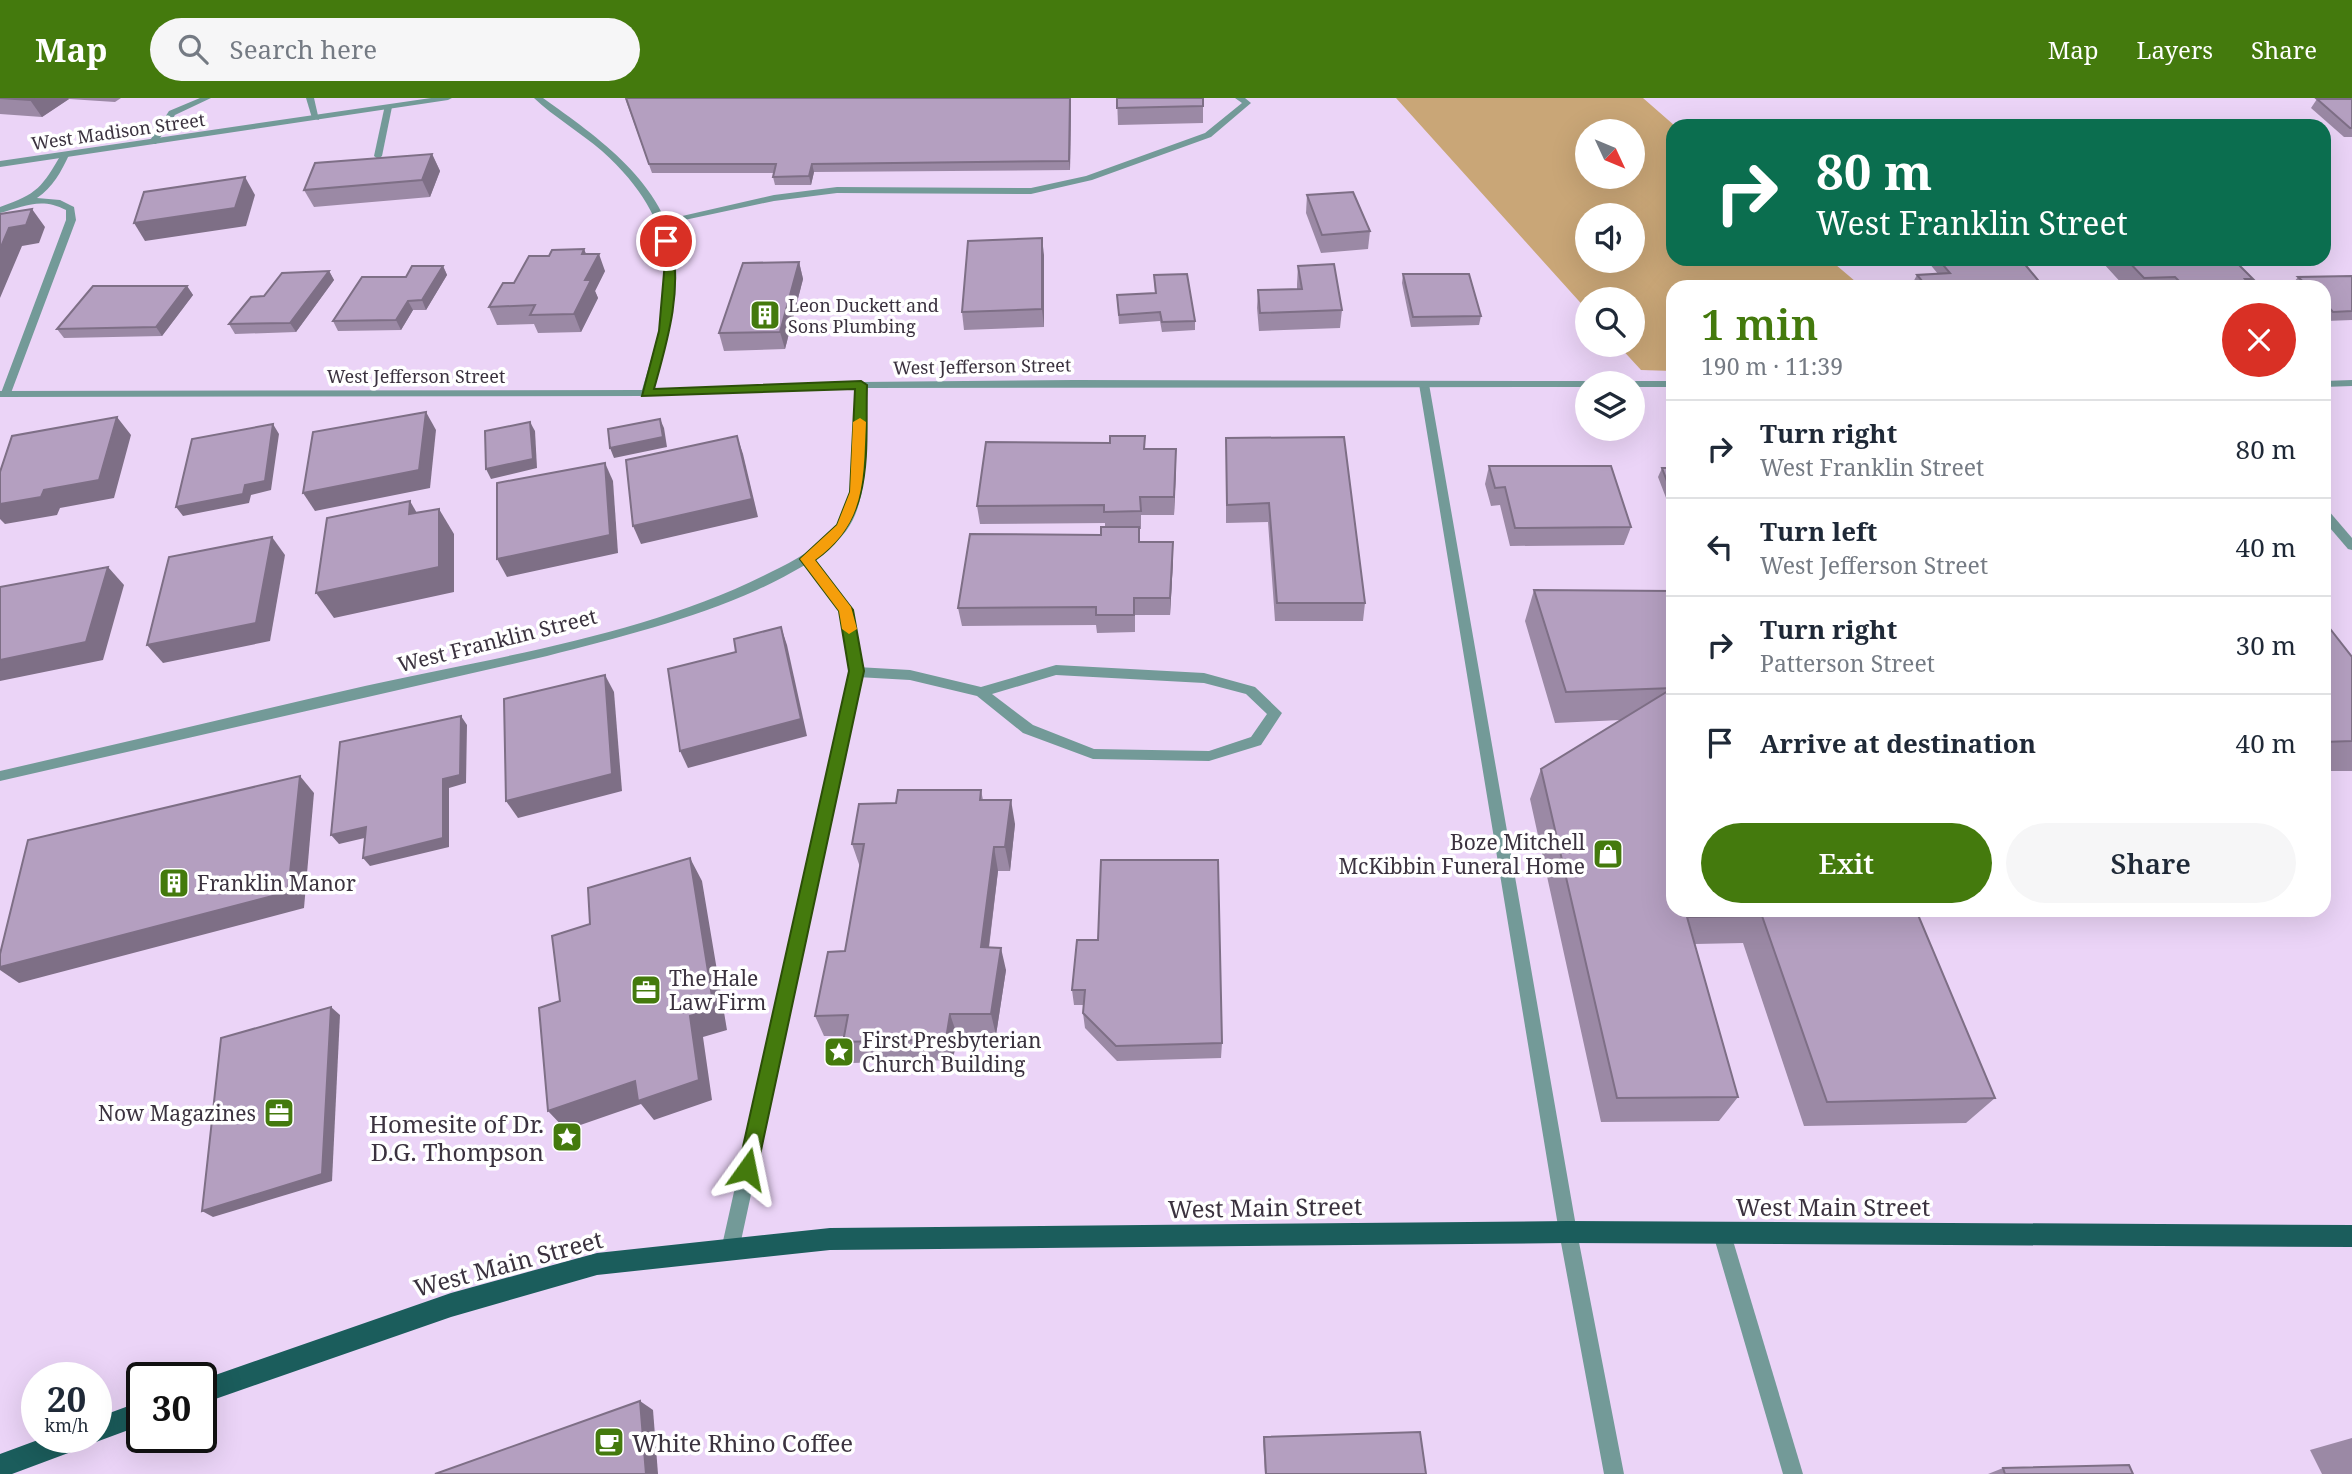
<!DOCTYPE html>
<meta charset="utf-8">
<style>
body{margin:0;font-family:"Noto Serif",serif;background:#f6f6f7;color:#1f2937;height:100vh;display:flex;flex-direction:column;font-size:26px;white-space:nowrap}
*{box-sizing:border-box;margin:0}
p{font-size:23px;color:#747a83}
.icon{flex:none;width:38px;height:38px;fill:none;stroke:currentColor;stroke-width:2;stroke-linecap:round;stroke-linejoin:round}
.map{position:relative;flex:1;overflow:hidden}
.drawer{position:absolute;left:1666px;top:182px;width:665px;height:637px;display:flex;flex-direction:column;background:#fff;border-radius:21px;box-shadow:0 7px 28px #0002}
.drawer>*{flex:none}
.banner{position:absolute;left:1666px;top:21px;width:665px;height:147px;border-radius:21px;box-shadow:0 7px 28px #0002;background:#0b6e4f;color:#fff;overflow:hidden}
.needle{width:46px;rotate:134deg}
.fabs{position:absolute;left:1575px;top:21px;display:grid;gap:14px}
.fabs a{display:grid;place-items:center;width:70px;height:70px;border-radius:50%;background:#fff;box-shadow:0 7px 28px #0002;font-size:35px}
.speed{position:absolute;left:21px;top:1264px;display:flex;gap:14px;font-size:35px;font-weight:700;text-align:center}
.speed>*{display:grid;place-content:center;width:91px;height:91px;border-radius:50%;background:#fff;box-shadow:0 7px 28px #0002;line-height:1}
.speed small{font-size:18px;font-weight:400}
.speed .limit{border:4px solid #111;border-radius:10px;background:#fff;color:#111}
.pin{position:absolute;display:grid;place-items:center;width:60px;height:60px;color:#fff;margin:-30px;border:4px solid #fff;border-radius:50%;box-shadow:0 2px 7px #0007}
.me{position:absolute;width:77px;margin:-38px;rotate:12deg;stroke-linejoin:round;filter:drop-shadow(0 0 5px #0008)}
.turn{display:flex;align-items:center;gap:24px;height:147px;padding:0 35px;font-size:32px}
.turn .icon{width:91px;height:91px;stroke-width:2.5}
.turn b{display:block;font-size:49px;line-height:60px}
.round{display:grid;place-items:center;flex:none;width:74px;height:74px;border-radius:37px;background:#f6f6f7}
.head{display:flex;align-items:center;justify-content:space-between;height:119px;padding:0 35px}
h1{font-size:42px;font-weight:600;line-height:52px;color:#447a0d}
.cta{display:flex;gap:14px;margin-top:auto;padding:14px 35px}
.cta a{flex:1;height:80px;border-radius:42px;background:#447a0d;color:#fff;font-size:28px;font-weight:600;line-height:80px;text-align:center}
.cta a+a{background:#f6f6f7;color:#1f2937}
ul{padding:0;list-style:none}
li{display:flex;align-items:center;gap:21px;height:98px;padding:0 35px;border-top:2px solid #e0e1e3}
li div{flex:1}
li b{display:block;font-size:26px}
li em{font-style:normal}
header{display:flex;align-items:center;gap:42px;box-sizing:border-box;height:98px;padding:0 35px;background:#447a0d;color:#fff}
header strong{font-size:33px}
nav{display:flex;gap:38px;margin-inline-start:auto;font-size:24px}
.search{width:490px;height:63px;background:#f6f6f7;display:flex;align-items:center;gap:18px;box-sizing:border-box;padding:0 24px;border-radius:38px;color:#747a83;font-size:26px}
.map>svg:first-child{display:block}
.green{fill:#c9a677;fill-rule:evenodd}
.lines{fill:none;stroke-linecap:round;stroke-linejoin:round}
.lane{fill:#739a98;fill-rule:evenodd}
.street{fill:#739a98;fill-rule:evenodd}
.primary{fill:#1b5d5c;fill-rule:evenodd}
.wall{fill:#9b89a5}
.shaded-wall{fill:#7e6f86}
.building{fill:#b49fc0;stroke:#7e6f86;stroke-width:2}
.route{fill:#447a0d;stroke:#2c4f08;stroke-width:2}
.slow{fill:#f59e0b}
.labels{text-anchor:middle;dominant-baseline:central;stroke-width:7;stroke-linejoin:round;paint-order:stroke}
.far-street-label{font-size:18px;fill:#3b323f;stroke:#fff}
.far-poi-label{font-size:18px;fill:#3b323f;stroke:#fff;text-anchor:start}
.street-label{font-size:21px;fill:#3b323f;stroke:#fff}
.poi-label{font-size:21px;fill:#3b323f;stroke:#fff;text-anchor:start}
.near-poi-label{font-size:24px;fill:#3b323f;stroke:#fff;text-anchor:end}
.near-street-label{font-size:24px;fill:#3b323f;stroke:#fff}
</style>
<header>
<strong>Map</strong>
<div class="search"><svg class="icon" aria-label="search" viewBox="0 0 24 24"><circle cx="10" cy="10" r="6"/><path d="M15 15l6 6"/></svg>Search here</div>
<nav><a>Map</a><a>Layers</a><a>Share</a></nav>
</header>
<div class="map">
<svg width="2352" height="1376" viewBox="0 0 2352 1376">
<rect width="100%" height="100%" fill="#ebd4f7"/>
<path class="green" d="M1396 0H1643L1675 28 1673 161H1829L1862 189H1673V273L1641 272 1618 247H1633V201H1587V212ZM1587 33H1633V79H1587ZM1587 117H1633V163H1587Z"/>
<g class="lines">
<g class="lane">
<path d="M200 0H211L175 17 156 46H150L149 44 169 13Z"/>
<path d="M306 0H314L319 22 312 20Z"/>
<path d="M1235 0H1245L1251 5 1211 39 1092 82 1031 96 837 95 774 103 661 127 656 124 774 97 837 89 1031 90 1086 78 1205 35 1242 5Z"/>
<path d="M385 7 392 9 382 58 378 61 374 58Z"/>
<path d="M62 55 69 57C61 74 53 89 37 100L60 102 74 109 76 122 11 295 6 298 1 295 66 122V112C42 99 24 108 0 115V109C38 96 42 89 62 55Z"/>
<path d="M1424 283 1429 286 1577 1134 1624 1376H1604L1559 1134 1419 286Z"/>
<path d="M2324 411 2328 412 2352 440V452L2348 451 2324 423Z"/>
<path d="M1056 567 1204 575 1255 589 1282 615 1261 647 1209 663 1093 661 1023 635 977 598 910 582 857 579 850 574 857 569 910 572 981 589ZM1056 577 1204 585 1246 596 1267 616 1251 639 1209 653 1094 651 1033 627 992 596Z"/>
<path d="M1722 1127 1728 1130 1731 1136 1803 1376H1783L1713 1136 1716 1130Z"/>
</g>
<g class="street">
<path d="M431 0H452L448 2 0 69V63Z"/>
<path d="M534 0H543C600 41 671 89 676 166 678 208 664 252 652 292L861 284 1074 282 1587 283 1592 285H1587V289L866 290C865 332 872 399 846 433 838 444 824 453 813 462L852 512 864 574 739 1152 736 1158 730 1161 724 1158 721 1152 850 574 840 513 805 467C789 476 773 485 757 492 690 522 617 540 547 558L0 683V673C122 645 243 616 365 588 497 559 651 536 771 474 794 463 819 449 836 430 859 404 854 325 856 290L646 298 0 299V293L642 292C673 191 687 130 602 53 580 34 554 19 534 0Z"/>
<path d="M2352 282V288L2324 289V283Z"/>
<path d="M1673 283V289H1633V285H1628L1633 283Z"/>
</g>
<g class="primary">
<path d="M1568 1123 2352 1127V1149L1568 1145 830 1152 597 1177 451 1219 201 1306V1282L451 1195 597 1155 830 1130Z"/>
<path d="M142 1303V1327L96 1344 89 1341 87 1348 12 1376H0V1356L46 1339H96V1320Z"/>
</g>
</g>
<g class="wall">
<path d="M0 0H121L115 4 69 1 42 19 0 16Z"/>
<path d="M625 0H1071L1070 72 814 74 811 87H775L773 79 774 75H652Z"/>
<path d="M1117 0 1203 8V25L1118 27Z"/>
<path d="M2317 1H2352V39H2344L2311 10Z"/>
<path d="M432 56 440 73 430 99 314 109 304 92Z"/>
<path d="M1307 97 1370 133 1368 151 1321 155 1306 115Z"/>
<path d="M584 151 586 156 605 173 595 193 598 200 581 234 538 235 534 226 497 227 489 209 514 185 549 158Z"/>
<path d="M1044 157V229L964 232 962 214Z"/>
<path d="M1931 161H2007L2010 164 2042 187 2041 189H1915L1912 186 1917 177 1938 176 1929 165Z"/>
<path d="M2105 161H2209L2253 181 2249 186 2252 189H2125L2103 165Z"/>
<path d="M799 164 803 181 785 251 724 253 719 235Z"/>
<path d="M443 168 447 177 426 212H413L401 232 338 233 333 223Z"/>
<path d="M1298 168 1342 212 1340 230 1259 233 1257 210 1258 192 1297 191V186Z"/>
<path d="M329 173 334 182 296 234 235 236 229 226 264 198Z"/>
<path d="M1403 176 1481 218 1479 227 1411 229 1402 185Z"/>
<path d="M1154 177 1195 223V232L1162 234 1160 223 1119 226 1117 197 1155 195Z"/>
<path d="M2352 178V222L2326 223 2324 221V189H2292L2291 188 2298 179Z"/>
<path d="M187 188 193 197 162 238 64 240 57 231Z"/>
<path d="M1145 338V351L1176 369 1174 417H1141V431H1139L1140 444 1173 462 1170 517H1135V534L1097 535 1096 527 962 528 958 510 1101 437 1105 429V425L980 426 977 408 1110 345Z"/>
<path d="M1226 340 1365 505 1363 523H1275L1268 424 1226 425Z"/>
<path d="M1489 368 1631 429 1624 447 1510 448 1500 407 1491 408 1485 386Z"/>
<path d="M1662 370H1673V418L1658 379Z"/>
<path d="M1534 492 1673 493 1916 812 1995 1000 1966 1025 1804 1028 1743 845 1695 846 1738 999 1719 1023 1601 1024 1530 701 1541 671 1621 622 1555 625 1525 523Z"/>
<path d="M2324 523 2352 559V673H2324Z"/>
<path d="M981 692 983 702 1015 726 1010 773H998L989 850 1006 872 996 937H957L953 962 852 965 843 944 844 938H824L815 918 845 853 860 769 852 746 896 705Z"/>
<path d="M1077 842 1222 945 1221 960 1117 963 1085 930 1083 915 1084 907H1074L1072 892Z"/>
<path d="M1264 1339 1426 1376H1265L1263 1343Z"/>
<path d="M2352 1340V1376H2322L2310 1352Z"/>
<path d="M2003 1370 2133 1376H1988Z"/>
</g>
<g class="shaded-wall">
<path d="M34 0H68L69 1 42 19 30 2Z"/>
<path d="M1070 0H1071L1070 72 1069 63Z"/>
<path d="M432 56 440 73 430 99 422 82Z"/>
<path d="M812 66 814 74 811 87 809 78Z"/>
<path d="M245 79 255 97 246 128 145 143 134 125Z"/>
<path d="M32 111 45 129 39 145 22 148 0 200V151L9 130Z"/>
<path d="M1042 140 1044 157V229L1042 211Z"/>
<path d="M584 151 591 169 599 156 605 173 595 193 598 200 581 234 574 216 585 182 582 156Z"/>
<path d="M799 164 803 181 785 251 780 234Z"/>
<path d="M443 168 447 177 426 212 422 202Z"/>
<path d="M329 173 334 182 296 234 290 225Z"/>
<path d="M187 188 193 197 162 238 156 229Z"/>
<path d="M408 203 413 212 401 232 396 222Z"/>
<path d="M426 314 436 332 430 390 315 413 303 395Z"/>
<path d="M117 319 131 337 114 400 60 410 57 417 5 426 0 421V406L44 392Z"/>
<path d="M660 321 664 330 667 349 614 360 610 350Z"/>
<path d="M530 324 535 333 537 370 491 381 486 371Z"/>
<path d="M273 326 279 336 271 392 251 397 249 405 183 418 176 409 245 387Z"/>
<path d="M737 338 743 356 758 419 641 446 633 428Z"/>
<path d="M1176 351V369L1174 417V399Z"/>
<path d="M605 365 613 383 618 455 507 479 497 461Z"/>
<path d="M410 403 425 429 409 416Z"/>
<path d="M439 411 454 436V494L334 520 316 495Z"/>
<path d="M272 439 285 457 270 543 163 565 147 547Z"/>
<path d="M1173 444V462L1170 517V500Z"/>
<path d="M108 469 124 487 103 562 0 583V562Z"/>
<path d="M781 529 787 547 807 638 688 670 680 653Z"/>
<path d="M605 577 614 594 622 693 518 720 506 703Z"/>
<path d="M461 618 467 627 466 685 449 690V749L370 768 363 760 443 681Z"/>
<path d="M300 678 314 695 304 810 19 885 0 872V869Z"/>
<path d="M1011 702 1015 726 1010 773 1005 749Z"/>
<path d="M366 729 373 738 339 746 331 737Z"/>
<path d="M994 749 998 773 986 871 981 849Z"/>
<path d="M690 760 702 783 727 932 703 939 712 1002 654 1022 641 1006 566 1032 548 1013 690 918Z"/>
<path d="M1001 850 1006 872 996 937 991 916Z"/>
<path d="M331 909 340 917 332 1083 213 1119 202 1113Z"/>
<path d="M950 916 957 937 953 962 946 941Z"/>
<path d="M640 1303 653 1312 658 1376H646Z"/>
</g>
<g class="building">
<path d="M0 0H34L30 2Z"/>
<path d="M626 0H1070L1069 63 812 66 809 78 773 79 776 66H649Z"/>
<path d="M1117 0H1203V8L1117 10Z"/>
<path d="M2317 1H2352V30H2350Z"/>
<path d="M432 56 422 82 304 92 315 65Z"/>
<path d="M245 79 235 110 134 125 144 94Z"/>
<path d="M1353 94 1370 133 1322 137 1307 97Z"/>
<path d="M32 111 26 127 9 130 0 151V116Z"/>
<path d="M1042 140V211L962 214 968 143Z"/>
<path d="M584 151 582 156H599L585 182H591L574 216 530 217 535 207 489 209 503 185H514L529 158H549L552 152Z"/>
<path d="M1938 161H2007L2010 164H2023L2042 187H2033L2034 189H1927L1917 177 1950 175Z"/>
<path d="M2126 161H2233L2253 181H2245L2252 189H2185L2175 179 2144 180Z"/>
<path d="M799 164 780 234 719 235 743 165Z"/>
<path d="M1334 166 1342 212 1260 215 1258 192 1302 191 1298 168Z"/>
<path d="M412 168H443L422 202 408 203 396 222 333 223 362 179H406Z"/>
<path d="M329 173 290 225 229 226 251 199 264 198 282 175Z"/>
<path d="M1187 176 1195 223 1162 224 1160 214 1119 217 1117 197 1156 195 1154 177Z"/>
<path d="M1403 176H1469L1481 218 1413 219Z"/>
<path d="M2352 178V213L2333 214 2324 204V189H2309L2298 179Z"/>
<path d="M93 188H187L156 229 57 231Z"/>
<path d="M426 314 419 372 303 395 313 334Z"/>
<path d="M117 319 99 382 44 392 41 399 0 406V374L12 338Z"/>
<path d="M660 321 663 339 610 350 608 331Z"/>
<path d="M530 324 533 361 486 371 485 333Z"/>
<path d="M273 326 265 383 245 387 243 396 176 409 192 341Z"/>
<path d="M737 338 752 401 633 428 626 362Z"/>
<path d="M1110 338H1145L1144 351H1176L1174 399H1140L1141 413 1104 414V407L977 408 986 344 1110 345Z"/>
<path d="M1344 339 1365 505H1277L1269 405 1227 407 1226 340Z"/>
<path d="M605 365 610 437 497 461V385Z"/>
<path d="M1489 368H1611L1631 429 1515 430 1505 389 1495 390Z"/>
<path d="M1662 370H1673V399Z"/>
<path d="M410 403 409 416 439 411V469L316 495 327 420Z"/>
<path d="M1101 429H1139V444H1173L1170 500H1134V517H1096V509L958 510 970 436 1101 437Z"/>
<path d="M272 439 256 525 147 547 169 459Z"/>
<path d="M108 469 86 544 0 562V489Z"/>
<path d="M1534 492 1673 493V590L1566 594Z"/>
<path d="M2324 523 2352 559V643L2324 644Z"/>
<path d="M781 529 801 621 680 653 668 571 736 554 734 541Z"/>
<path d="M605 577 612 676 506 703 504 601Z"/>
<path d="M1673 590V812H1916L1995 1000 1827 1004 1762 818 1687 819 1738 999 1617 1000 1541 671Z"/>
<path d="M461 618 460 677 443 681V740L363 760 366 729 331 737 340 644Z"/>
<path d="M300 678 288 794 0 869V856L28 742Z"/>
<path d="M898 692H981L980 702H1011L1005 749H994L981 849 1001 850 991 916H950L946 941 843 944 848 917 815 918 828 854 845 853 864 746H852L859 706 896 705Z"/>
<path d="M690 760 714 911 690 918 699 982 638 1003 635 983 548 1013 539 910 560 903 552 838 590 826 588 790Z"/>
<path d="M1101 762H1218L1222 945 1116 948 1083 915 1085 892H1072L1077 842H1098Z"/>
<path d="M331 909 322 1076 202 1113 221 940Z"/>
<path d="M640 1303 646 1376H435Z"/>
<path d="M1420 1334 1426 1376H1266L1264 1339Z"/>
<path d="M2129 1367 2133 1376H2005L2003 1370Z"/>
</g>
<path class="route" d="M666 140 671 143C683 192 667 244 654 291L861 283 867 287C865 354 876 419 815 462L853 512 864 573 757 1071 754 1078 747 1081 740 1078 738 1071 849 573 839 513 800 461 837 427 850 394 855 291 642 298 659 233 665 163 661 143Z"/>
<path class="slow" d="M860 320 866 324C863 381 867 425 815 462L851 509 857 531 849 536 842 531 839 513 800 461 837 427 850 394 853 324Z"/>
<defs>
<g id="building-square" transform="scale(1.575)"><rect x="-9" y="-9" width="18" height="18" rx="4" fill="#447a0d" stroke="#fff"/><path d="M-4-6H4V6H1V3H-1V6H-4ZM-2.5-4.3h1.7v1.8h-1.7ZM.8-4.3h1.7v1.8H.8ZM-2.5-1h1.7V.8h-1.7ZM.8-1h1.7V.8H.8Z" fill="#fff"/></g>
<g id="shop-square" transform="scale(1.575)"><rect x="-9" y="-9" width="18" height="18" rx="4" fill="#447a0d" stroke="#fff"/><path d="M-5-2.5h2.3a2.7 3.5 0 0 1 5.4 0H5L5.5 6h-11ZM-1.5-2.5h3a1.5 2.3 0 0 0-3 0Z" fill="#fff"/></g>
<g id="office-square" transform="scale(1.575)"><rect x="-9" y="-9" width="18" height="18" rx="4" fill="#447a0d" stroke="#fff"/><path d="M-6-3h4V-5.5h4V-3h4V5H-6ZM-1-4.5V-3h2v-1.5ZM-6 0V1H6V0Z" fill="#fff"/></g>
<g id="sight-square" transform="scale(1.575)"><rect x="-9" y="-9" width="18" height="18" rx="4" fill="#447a0d" stroke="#fff"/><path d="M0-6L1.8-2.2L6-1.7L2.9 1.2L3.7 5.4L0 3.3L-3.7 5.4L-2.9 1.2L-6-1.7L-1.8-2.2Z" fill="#fff"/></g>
<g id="cafe-square" transform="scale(1.575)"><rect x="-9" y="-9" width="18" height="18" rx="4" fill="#447a0d" stroke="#fff"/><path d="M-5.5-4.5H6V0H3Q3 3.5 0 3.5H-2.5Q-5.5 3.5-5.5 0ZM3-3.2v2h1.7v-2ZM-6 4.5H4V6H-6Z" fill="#fff"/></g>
</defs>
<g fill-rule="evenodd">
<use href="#building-square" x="765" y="217"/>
<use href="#shop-square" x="1608" y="756"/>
<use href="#building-square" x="174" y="785"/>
<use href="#office-square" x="646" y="892"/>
<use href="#sight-square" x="839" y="954"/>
<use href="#office-square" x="279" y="1015"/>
<use href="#sight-square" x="567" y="1039"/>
<use href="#cafe-square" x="609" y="1344"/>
</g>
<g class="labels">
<g class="far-street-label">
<text transform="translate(118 33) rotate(-8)">West Madison Street</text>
<text transform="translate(982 268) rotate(-1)">West Jefferson Street</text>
<text x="416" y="278">West Jefferson Street</text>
</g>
<g class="far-poi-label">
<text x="788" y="207">Leon Duckett and<tspan x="788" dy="21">Sons Plumbing</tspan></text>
</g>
<g class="street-label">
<text transform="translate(497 542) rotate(-14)">West Franklin Street</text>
</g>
<g class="poi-label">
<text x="1585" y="744" text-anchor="end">Boze Mitchell<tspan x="1585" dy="24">McKibbin Funeral Home</tspan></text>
<text x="197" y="785">Franklin Manor</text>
<text x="669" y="880">The Hale<tspan x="669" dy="24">Law Firm</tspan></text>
<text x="862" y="942">First Presbyterian<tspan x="862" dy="24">Church Building</tspan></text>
<text x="256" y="1015" text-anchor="end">Now Magazines</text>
</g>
<g class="near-poi-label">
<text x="544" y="1025">Homesite of Dr.<tspan x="544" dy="28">D.G. Thompson</tspan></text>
<text x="632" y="1344" text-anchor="start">White Rhino Coffee</text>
</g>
<g class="near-street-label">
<text x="1833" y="1108">West Main Street</text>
<text transform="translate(1265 1109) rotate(-1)">West Main Street</text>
<text transform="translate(508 1165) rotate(-15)">West Main Street</text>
</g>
</g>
</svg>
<div class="fabs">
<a><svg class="needle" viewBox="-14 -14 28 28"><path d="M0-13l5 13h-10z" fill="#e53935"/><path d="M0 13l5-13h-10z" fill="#747a83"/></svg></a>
<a><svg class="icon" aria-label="sound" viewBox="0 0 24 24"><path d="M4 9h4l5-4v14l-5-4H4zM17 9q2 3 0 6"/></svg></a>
<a><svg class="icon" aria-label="search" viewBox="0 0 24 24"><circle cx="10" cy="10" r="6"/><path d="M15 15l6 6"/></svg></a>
<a><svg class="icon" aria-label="layers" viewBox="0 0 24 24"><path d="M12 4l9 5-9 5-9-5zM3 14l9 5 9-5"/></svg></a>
</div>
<div class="speed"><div>20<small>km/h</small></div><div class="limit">30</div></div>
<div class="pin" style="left:666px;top:143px;background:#d93025"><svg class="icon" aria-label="arrive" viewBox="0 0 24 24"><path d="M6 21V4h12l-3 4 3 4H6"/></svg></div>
<svg class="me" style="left:747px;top:1071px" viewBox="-20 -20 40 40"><path d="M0-17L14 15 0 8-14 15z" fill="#447a0d" stroke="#fff" stroke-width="4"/></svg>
<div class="banner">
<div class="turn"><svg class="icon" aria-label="right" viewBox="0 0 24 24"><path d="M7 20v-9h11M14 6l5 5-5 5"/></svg><div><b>80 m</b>West Franklin Street</div></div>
</div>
<section class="drawer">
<div class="head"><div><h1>1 min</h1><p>190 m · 11:39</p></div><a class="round" style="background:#d93025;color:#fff"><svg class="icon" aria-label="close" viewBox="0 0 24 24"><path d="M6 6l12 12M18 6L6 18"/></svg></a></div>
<ul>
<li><svg class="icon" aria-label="right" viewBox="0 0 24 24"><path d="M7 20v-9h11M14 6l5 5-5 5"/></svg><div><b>Turn right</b><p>West Franklin Street</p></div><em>80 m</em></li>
<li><svg class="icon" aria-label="left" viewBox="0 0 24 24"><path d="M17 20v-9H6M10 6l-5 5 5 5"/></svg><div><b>Turn left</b><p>West Jefferson Street</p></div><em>40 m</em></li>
<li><svg class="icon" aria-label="right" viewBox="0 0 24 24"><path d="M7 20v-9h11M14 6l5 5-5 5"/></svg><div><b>Turn right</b><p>Patterson Street</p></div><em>30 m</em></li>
<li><svg class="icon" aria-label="arrive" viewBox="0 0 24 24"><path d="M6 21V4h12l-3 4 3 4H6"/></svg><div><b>Arrive at destination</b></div><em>40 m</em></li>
</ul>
<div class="cta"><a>Exit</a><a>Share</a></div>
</section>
</div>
